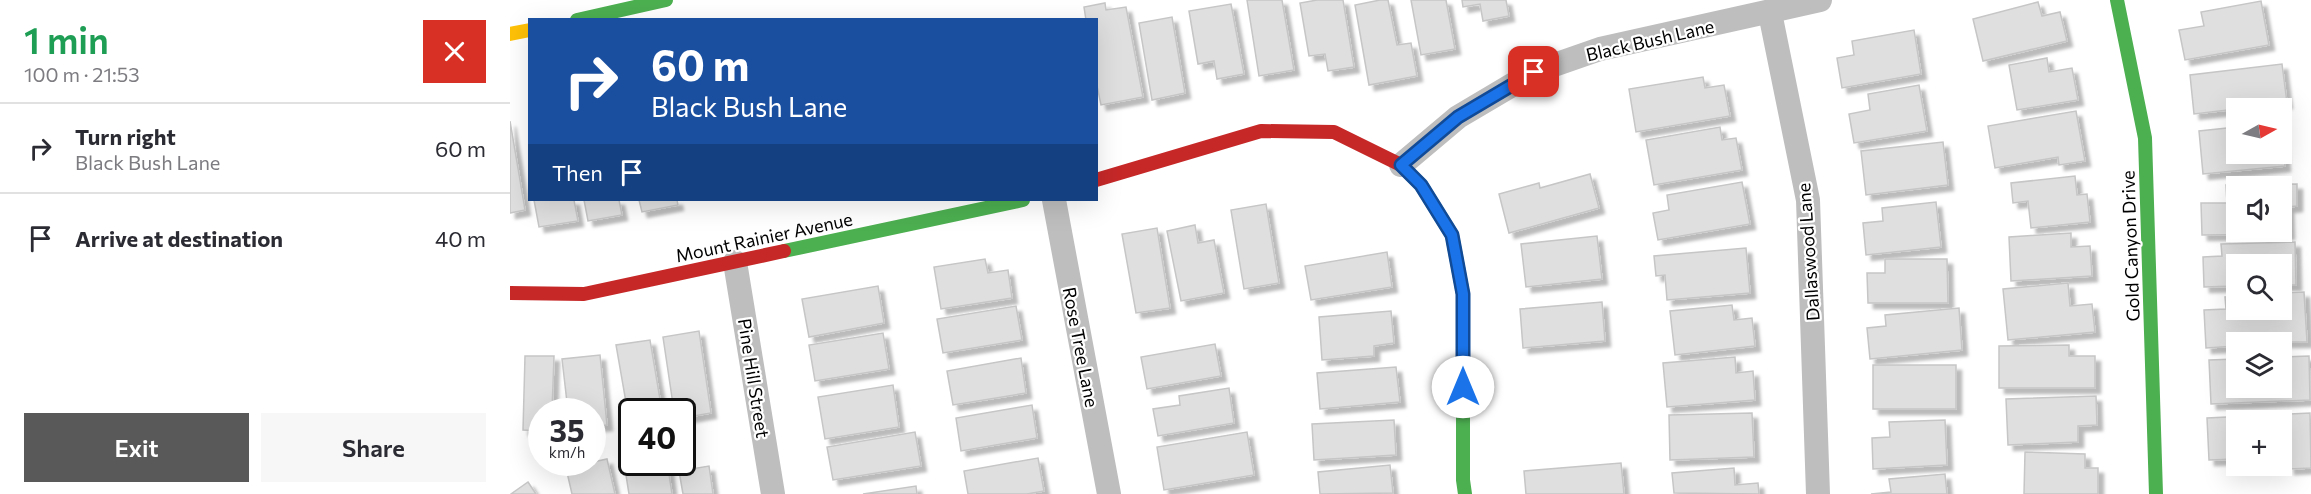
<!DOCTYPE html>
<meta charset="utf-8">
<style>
body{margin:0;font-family:Commissioner,sans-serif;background:#f7f7f7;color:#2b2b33;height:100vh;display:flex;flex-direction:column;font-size:22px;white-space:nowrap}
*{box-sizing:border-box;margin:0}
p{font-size:20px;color:#7c7c81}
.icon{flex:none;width:33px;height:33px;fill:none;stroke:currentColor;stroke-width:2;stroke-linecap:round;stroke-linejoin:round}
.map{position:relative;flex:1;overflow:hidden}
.details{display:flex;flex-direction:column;background:#fff;width:510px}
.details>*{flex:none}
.top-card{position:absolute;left:18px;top:18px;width:570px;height:183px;border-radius:0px;box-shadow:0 6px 24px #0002;background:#1a4fa0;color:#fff;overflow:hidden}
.needle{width:39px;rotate:82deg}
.controls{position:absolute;left:1716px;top:98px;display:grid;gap:12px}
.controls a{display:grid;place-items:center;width:66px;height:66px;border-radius:0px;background:#fff;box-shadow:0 6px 24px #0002;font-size:30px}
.speed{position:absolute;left:18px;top:398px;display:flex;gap:12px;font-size:30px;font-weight:700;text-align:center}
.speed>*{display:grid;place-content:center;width:78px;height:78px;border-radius:50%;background:#fff;box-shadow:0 6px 24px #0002;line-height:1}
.speed small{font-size:15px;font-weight:400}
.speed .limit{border:3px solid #111;border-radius:9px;background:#fff;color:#111}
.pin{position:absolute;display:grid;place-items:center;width:51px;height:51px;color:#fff;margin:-26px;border-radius:12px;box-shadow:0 3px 9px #0006}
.me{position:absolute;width:66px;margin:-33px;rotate:0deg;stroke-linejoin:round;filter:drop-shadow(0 0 4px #0008)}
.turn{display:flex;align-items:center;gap:21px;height:126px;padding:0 24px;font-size:27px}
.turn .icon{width:78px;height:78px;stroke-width:2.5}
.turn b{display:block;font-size:42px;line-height:51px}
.then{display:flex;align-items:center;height:57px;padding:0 24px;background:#0003;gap:12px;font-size:22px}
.round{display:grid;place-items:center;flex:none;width:63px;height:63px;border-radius:0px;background:#f7f7f7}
.headline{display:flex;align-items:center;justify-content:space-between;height:102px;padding:0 24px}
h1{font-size:36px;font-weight:600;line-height:45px;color:#1e9e55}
.primary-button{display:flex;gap:12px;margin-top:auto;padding:12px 24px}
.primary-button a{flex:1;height:69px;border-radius:0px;background:#595959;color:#fff;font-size:24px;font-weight:600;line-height:69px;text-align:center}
.primary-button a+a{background:#f7f7f7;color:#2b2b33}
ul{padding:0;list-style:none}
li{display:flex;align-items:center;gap:18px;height:90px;padding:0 24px;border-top:2px solid #e1e1e2}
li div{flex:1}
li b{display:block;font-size:22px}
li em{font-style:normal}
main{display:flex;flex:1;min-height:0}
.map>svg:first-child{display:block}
.building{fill:#dfdfdf;stroke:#c6c6c6;stroke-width:1.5;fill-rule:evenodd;filter:url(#shadow)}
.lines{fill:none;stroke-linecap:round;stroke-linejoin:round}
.street{stroke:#bebebe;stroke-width:24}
.fast{stroke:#4caf50;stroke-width:14}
.slow{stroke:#ffc107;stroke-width:14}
.jam{stroke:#c62828;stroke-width:14}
.route-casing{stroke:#114b97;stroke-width:15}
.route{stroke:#1a73e8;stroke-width:10}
.labels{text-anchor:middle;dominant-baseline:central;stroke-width:4.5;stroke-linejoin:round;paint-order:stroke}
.street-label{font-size:18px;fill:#000;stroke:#fff}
</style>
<main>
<section class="details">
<div class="headline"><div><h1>1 min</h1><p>100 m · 21:53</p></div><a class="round" style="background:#d93025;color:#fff"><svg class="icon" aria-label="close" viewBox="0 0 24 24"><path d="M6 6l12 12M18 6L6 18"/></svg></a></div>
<ul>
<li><svg class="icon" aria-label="right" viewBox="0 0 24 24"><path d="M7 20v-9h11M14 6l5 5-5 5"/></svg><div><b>Turn right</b><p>Black Bush Lane</p></div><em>60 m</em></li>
<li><svg class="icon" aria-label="arrive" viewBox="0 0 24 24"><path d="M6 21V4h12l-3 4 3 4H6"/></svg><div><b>Arrive at destination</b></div><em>40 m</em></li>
</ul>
<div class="primary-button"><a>Exit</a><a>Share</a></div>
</section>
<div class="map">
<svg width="1801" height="494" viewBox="0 0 1801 494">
<defs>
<filter id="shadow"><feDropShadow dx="5.5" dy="5.5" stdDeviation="1.5" flood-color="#0004"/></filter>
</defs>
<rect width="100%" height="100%" fill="#fff"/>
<g class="building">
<path d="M737 0H772L784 70 749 76Z"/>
<path d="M807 0H833L844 67 818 71 815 54 799 56 790 3Z"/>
<path d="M870 0H878L887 45 901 43 907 76 859 85 845 5Z"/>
<path d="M901 0H936L945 49 911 55Z"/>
<path d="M952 0H996L999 16 973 21 970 4 953 7Z"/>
<path d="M1751 1 1759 45 1675 60 1669 30 1694 26 1691 12Z"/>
<path d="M1528 2 1532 16 1550 12 1557 41 1473 61 1463 19Z"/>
<path d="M595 3 596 10 616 7 633 97 591 105 586 81V20H576L574 7Z"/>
<path d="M721 4 734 74 707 79 704 61 688 64 679 11Z"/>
<path d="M662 17 675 93 642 100 629 23Z"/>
<path d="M1404 30 1411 74 1332 88 1327 58 1344 55 1342 41Z"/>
<path d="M1537 58 1539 72 1562 68 1568 100 1507 110 1499 65Z"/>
<path d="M1772 64 1777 103 1684 114 1680 75Z"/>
<path d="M1193 77 1195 88 1214 85 1220 116 1126 132 1119 89Z"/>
<path d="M1409 85 1417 131 1344 143 1339 114 1360 110 1358 94Z"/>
<path d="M1566 111 1575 161 1549 165 1548 157 1485 168 1478 126Z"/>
<path d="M0 121 15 210 0 213Z"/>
<path d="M1210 127 1212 140 1226 138 1232 170 1144 185 1136 140Z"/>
<path d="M1726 127V153H1772V128L1775 166 1693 174 1689 131Z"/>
<path d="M1433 142 1438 185 1356 195 1351 151Z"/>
<path d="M1080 174 1089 208 999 233 989 194 1029 183 1030 188Z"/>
<path d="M1565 176 1567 195 1577 194 1580 222 1521 228 1518 201 1503 203 1501 183Z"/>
<path d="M1232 182 1240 224 1148 240 1143 213 1159 210 1157 195Z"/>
<path d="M1787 184V206L1778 207 1779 234 1692 235 1691 203H1717L1716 185ZM1726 186H1772V231H1726Z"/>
<path d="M24 200H64L68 221 29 227Z"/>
<path d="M74 200H109L112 215 78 221Z"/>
<path d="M129 200H167L168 205 132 212Z"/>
<path d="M1426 202 1431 247 1356 255 1353 223 1373 221 1372 208Z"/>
<path d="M756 204 769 283 734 289 721 210Z"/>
<path d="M685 225 688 243 704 240 714 293 671 301 657 231Z"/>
<path d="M647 228 660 308 626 313 612 234Z"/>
<path d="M1561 233V247L1580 246 1582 276 1501 281 1499 237Z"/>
<path d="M1087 236 1092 279 1016 287 1011 244Z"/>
<path d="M1785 242 1786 285H1772V264H1726V286L1694 287 1693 257 1712 256 1711 244Z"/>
<path d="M1236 248 1240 293 1157 300 1155 275 1146 276 1144 256Z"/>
<path d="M877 252 882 287 801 300 795 266Z"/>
<path d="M475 259 478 273 498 270 502 298 431 309 424 267Z"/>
<path d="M1375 259H1437L1438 303H1358L1357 273H1375Z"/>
<path d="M1558 283 1560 306 1582 304 1585 332 1498 340 1493 289Z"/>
<path d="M368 286 374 323 299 337 292 299Z"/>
<path d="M1794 292 1797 342H1726V346L1696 348 1694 310 1716 309 1715 297 1726 296V309H1772V293Z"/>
<path d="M1092 302 1095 341 1013 348 1010 309Z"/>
<path d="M1222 305 1224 320 1242 318 1245 346 1165 355 1160 311Z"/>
<path d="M506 306 512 340 433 353 427 319Z"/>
<path d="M1449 308 1452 350 1360 359 1357 328 1376 326 1375 315Z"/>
<path d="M881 311 884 343 864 346V356L812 360 809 317Z"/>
<path d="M189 331 201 413 172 418V411H164L153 337Z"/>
<path d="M373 333 379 369 305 381 299 345Z"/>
<path d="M140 340 152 411H122L121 431 106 345Z"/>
<path d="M705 344 711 376 637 389 631 357Z"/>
<path d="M1559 345V356H1585V388H1489V346Z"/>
<path d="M90 355 97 425 82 427V411H58L52 359Z"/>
<path d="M15 356H44L42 411H32V431L13 430Z"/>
<path d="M1799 356 1800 400 1701 404 1699 360 1726 359V387H1772V357Z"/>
<path d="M1225 357 1226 373 1243 371 1245 400 1157 407 1153 363Z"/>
<path d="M511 358 516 393 443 405 437 371Z"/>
<rect x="1363" y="365" width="83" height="44"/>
<path d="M886 367 890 402 810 409 807 373Z"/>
<path d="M383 385 389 427 315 439 308 397Z"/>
<path d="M719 388 724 423 648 436 643 409 670 405 669 396Z"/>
<path d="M1586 396 1587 425 1568 426V442L1498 445 1496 399Z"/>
<path d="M522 405 527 438 451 451 446 418Z"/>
<path d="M1242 413 1244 457 1160 460 1159 415Z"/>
<path d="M1800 413 1801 468 1779 469 1778 456H1772V420H1726V459L1699 460 1697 418Z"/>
<path d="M884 420 886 455 804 460 802 424Z"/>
<path d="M1435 420 1437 465 1363 469 1362 438 1380 437 1379 422Z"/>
<path d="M405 432 411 466 323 480 317 447Z"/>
<path d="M737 432 744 475 654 490 647 447Z"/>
<path d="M1515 452 1575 454V468H1588V494H1514Z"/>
<path d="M528 458 534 491 517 494H458L454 471Z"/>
<path d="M97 459 105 494H62L56 468Z"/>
<path d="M1111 463 1114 494H1016L1014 471Z"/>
<path d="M880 465 883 493 810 494 808 472Z"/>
<path d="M199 466 203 494H173L169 471Z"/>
<path d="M158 468 162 494H119L116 475Z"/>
<path d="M1224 468 1225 485 1248 483 1249 494 1164 493 1162 473Z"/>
<path d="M1435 474 1437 494H1361L1381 492 1379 479Z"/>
<path d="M18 482 26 494H1Z"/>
<path d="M406 486 407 494H353Z"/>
</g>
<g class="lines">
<g class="street">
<path d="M1260 13 1298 200 1308 494"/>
<path d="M891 165 948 117 1024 72 1090 49 1310 0"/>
<path d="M544 200 599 494"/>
<path d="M225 262 263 494"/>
</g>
<g class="fast">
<path d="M1607 0 1635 138 1646 494"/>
<path d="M67 20 156 0"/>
<path d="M899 173 911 185 942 235 953 294V480L955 494"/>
<path d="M274 251 513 200"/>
</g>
<path class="slow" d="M0 34 20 30"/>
<g class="jam">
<path d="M586 180 751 131 824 132 891 165 899 173"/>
<path d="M0 293 74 294 274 251"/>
</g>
</g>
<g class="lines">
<g class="route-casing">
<path id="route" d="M953 387V294L942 235 911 185 891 165 948 117 1024 72"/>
</g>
<use href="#route" class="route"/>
</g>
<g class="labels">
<g class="street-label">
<text transform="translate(1140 40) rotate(-13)">Black Bush Lane</text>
<text transform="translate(254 237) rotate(-12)">Mount Rainier Avenue</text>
<text transform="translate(1620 246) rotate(-92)">Gold Canyon Drive</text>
<text transform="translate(1298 252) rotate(-94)">Dallaswood Lane</text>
<text transform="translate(571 347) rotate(79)">Rose Tree Lane</text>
<text transform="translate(244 378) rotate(81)">Pine Hill Street</text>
</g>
</g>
</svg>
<div class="controls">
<a><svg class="needle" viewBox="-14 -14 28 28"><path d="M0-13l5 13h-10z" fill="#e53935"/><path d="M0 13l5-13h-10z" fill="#7c7c81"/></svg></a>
<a><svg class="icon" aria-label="sound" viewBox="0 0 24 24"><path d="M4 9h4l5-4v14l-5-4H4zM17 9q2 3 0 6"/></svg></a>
<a><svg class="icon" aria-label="search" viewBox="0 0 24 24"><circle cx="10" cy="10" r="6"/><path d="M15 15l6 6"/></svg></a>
<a><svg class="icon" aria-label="layers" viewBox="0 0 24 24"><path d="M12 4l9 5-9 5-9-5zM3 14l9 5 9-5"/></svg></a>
<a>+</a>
</div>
<div class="speed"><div>35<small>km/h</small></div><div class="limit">40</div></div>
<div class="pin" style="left:1024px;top:72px;background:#d93025"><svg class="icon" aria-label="arrive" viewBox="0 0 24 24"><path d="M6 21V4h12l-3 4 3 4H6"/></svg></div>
<svg class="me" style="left:953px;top:387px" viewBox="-20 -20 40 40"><circle r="19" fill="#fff"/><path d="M0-13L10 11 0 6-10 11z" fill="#1a73e8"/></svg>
<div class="top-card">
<div class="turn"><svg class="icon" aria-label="right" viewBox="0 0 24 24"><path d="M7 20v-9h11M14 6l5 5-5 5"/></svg><div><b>60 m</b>Black Bush Lane</div></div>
<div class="then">Then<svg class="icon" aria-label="arrive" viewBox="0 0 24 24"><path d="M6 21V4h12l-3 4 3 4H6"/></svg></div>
</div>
</div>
</main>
